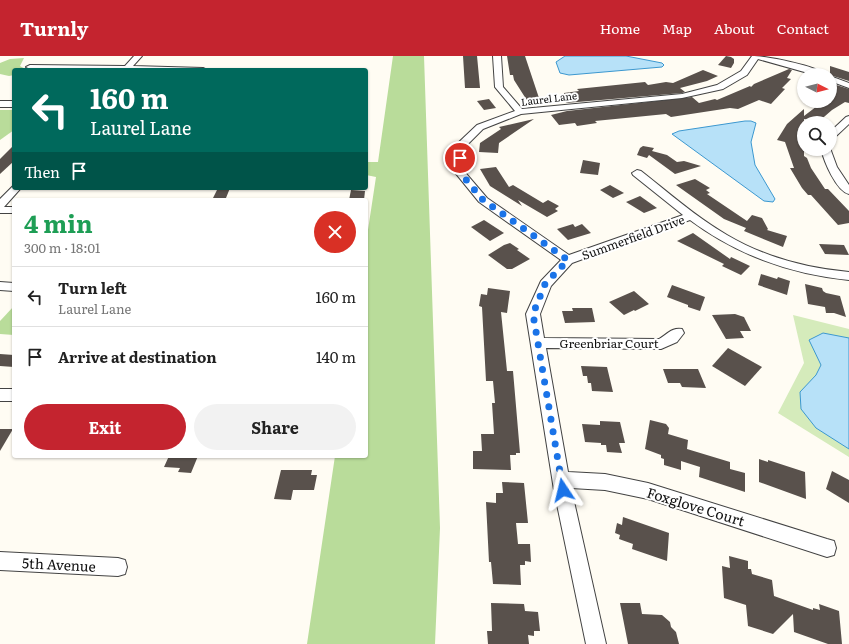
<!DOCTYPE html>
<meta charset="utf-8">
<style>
body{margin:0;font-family:Literata,serif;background:#f2f2f2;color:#222;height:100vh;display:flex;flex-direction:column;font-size:15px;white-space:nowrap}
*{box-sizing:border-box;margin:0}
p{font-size:13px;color:#767676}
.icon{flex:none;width:22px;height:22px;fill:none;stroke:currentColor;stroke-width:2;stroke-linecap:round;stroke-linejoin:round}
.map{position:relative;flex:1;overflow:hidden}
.drawer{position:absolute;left:12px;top:142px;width:356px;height:260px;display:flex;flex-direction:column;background:#fff;border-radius:4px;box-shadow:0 1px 3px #0004}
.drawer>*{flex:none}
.hud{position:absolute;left:12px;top:12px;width:356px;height:122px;border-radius:4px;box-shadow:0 1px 3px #0004;background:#00695c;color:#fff;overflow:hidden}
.needle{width:26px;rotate:96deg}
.controls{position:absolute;left:797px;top:12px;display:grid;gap:8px}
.controls a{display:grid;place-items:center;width:40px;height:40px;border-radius:50%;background:#fff;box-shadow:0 1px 3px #0004;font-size:20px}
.pin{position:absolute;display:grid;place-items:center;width:34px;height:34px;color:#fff;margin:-17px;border:2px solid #fff;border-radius:50%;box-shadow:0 1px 4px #0007}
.me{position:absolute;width:44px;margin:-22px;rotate:350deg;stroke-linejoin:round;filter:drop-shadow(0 0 3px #0008)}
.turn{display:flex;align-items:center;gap:14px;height:84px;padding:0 12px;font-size:18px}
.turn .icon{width:52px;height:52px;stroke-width:2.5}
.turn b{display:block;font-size:28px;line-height:34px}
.then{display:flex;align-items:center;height:38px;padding:0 12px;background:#0003;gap:8px;font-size:15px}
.round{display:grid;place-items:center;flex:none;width:42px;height:42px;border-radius:21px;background:#f2f2f2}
.summary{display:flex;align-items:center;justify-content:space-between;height:68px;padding:0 12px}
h1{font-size:24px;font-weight:700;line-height:30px;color:#1e9e55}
.cta{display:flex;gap:8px;margin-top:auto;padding:8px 12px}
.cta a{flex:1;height:46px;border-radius:24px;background:#c4242f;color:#fff;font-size:16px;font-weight:700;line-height:46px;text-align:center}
.cta a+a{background:#f2f2f2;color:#222}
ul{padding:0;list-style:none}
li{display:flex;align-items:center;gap:12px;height:60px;padding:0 12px;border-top:1px solid #e0e0e0}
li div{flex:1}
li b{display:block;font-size:15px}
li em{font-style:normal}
header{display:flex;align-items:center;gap:24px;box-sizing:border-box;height:56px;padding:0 20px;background:#c4242f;color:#fff}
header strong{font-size:19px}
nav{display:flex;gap:22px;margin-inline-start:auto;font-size:14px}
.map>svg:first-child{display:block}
.green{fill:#d5ebbb}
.forest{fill:#b9dc9a}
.water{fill:#b7e1f8;stroke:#3c98d0}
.building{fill:#59514c}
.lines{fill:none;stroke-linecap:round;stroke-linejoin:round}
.minor-casing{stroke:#434343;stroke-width:2}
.minor{fill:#fff;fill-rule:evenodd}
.route{stroke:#1a73e8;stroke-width:7;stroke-dasharray:0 12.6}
.labels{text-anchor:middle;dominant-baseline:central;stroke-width:4;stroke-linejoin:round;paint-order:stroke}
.far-street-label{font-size:10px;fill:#101010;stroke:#fff}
.street-label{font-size:12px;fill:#101010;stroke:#fff}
.near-street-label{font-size:14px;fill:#101010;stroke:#fff}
</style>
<header>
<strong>Turnly</strong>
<nav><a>Home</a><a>Map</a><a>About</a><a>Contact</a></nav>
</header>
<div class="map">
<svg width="849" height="588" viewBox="0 0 849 588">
<rect width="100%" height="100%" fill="#fffcf3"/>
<path class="green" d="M793 259 849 273V401L778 357 804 307Z"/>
<g class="forest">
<path d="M393 0H424L440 472 435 588H307L335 400H366V187L376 121 366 119V106H378Z"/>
<path d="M24 2 20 10 27 14H14V19L9 20 0 18V7L10 3Z"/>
<path d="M0 54H14V74L0 84Z"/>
<path d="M14 250V279L0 278V265Z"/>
</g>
<g class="water">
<path d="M565 0H626L662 7 664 9 662 11 569 19 560 17 556 6Z"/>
<path d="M745 65H751L756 67 751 86 755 109 775 143 773 146 764 145 672 78 679 75Z"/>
<path d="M823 277 849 282V393L816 372 801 353 800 336 816 319 821 309 809 284Z"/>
</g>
<g class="building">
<path d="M463 0H477L480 32H465Z"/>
<path d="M507 0H525L540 45 528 46 514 24 513 19H510Z"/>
<path d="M726 0 731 1 734 3V7L731 12 718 9Z"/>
<path d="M830 10 849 16V25L830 19Z"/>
<path d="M789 13 792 14 787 22 791 23 782 32 785 33 771 48 759 44 738 53 730 52 671 61 666 58 595 65 597 67 577 70 575 67 559 69 551 59 567 55 692 41 699 47 715 43 717 44 750 30 751 31 754 28Z"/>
<path d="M703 14 718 20 707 25 680 32 685 36 682 37 566 47 564 37 579 35 577 33 645 26 648 29 666 26 673 27Z"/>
<path d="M830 27 849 33V47L845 46 832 54 817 67 804 63V100L807 102 811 112 825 133H828L849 155V167L838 169 811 139H808L802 132 790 112H794L785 86 777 84 787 68 804 53V60L821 47 830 45V41L832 39H830Z"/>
<path d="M489 43 496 52 484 54 477 45Z"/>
<path d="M534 63 499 87 498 97 479 96 480 87 501 73 499 71Z"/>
<path d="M14 89V105L0 118V103Z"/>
<path d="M643 90 654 92 652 95 667 99 677 106 684 105 701 110 675 118 649 99 647 102 637 99 640 92Z"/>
<path d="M583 104 600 107 598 119 580 117Z"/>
<path d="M496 111 509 131 513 129 543 147 548 144 559 150 555 153 558 155 547 161 518 144 522 150 490 130 480 113Z"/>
<path d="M695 123 710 132 706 134 710 137 707 138 747 165 752 159 762 162 768 173 767 174 787 180 783 191 744 175 746 172 724 163 676 129Z"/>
<path d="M610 129 624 137 613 142 600 134Z"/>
<path d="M218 132H230L226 142H213Z"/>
<path d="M351 134 365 135 364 144H349Z"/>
<path d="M640 140 657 152 644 157 626 146Z"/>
<path d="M484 164 504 177 490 185 471 171Z"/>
<path d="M573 168 575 171 582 168 591 177 568 184 557 173Z"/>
<path d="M693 177 730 203 731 201 750 210 741 219 722 210 724 208 677 185Z"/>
<path d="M510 187 519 193 517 194 530 203 512 213H507L488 199 504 189Z"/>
<path d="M819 188 844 189 849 199 825 198Z"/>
<path d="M761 218 777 223 778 221 790 225 787 239 758 229Z"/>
<path d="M805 228 822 232 823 235 826 237 840 240 846 261 834 257H826L825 251 808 248Z"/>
<path d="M672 229 705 241 700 255 688 251V249L667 241Z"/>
<path d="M488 232 510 235 507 257 501 256 507 315H513L520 397H516V399H510L511 414 473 413V395H482L481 378H494L492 347H495L493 325H486L482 251 479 250 481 238 487 239Z"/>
<path d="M634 235 649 248 635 255 634 254 624 259 609 246Z"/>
<path d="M572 252H592L595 266 565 267 562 255H573Z"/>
<path d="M735 258 744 261 751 275H740L744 282 726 283 712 259Z"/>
<path d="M728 292 762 311 745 330 712 310Z"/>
<path d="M0 298 14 299V311L0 310Z"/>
<path d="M581 310 607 311 613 336 592 335 591 327H588L587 320H583Z"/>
<path d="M663 313H698L706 332 682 331 680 327H668Z"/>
<path d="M650 364 666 368 669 372 668 378 688 384 687 393 730 406V413L745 417V436L699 421 700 411 681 405V414L664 409V403L661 402V399L645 393Z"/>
<path d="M600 365 620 366 625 387H619L622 397 607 396 606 389H601V387L585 386 582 368 600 369Z"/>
<path d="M0 373H13L0 395Z"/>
<path d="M169 400H198L191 417 178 416 180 412 164 411Z"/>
<path d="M759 403 768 406V404L805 416 806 443 759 426Z"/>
<path d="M281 414H312L311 419H317L314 434H293L291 444 274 443Z"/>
<path d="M832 415 849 424V447L826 433Z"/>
<path d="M502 426 524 427 528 467H516L518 488H530L531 506 525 505V509H520L521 529 493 528 491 506H489L486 446 496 447V437H503Z"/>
<path d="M623 461 669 477 667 505 632 493 633 488 619 483 620 479 615 477 617 467 622 469Z"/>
<path d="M729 500 748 505V513H751L752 518 772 524 774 540 813 554V552L820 554 819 548 839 555 842 588H828L794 576 793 558 773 578 748 570 746 549 724 542 722 510 730 512Z"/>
<path d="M491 547 524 548 525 555 538 556 540 575H534V580L528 579 529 588H488L487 575H492Z"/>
<path d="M620 547H640L642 558 662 559 670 566 671 571 676 576 679 588H628Z"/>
</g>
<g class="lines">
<g class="minor-casing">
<g id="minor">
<path d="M134 0H142L133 10 203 12 207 14 30 13 26 11 30 9 125 10Z"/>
<path d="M493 0H501L503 31 522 53 682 38 717 29 741 15 752 0C767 0 817 10 827 19H815L758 3 747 19 723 33 682 42 521 58 483 73 466 90 463 114 487 142 569 199 683 159 633 119 632 117 637 114 641 115C669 137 696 161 727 179 764 201 806 212 849 216V224C790 218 737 199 690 164L572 207 551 230 540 258 544 282 659 283C667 278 673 271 682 273L684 277 677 286 661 293 546 292 568 416 605 418 648 427 827 483 834 485 836 492 834 499 827 501 648 443 605 434 571 432 606 588H586L554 434 526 258 541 225 561 204 479 146 453 114 458 87 477 69 515 55 495 31Z"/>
<path d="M830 20 849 27V32L830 25Z"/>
<rect x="0" y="45" width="14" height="6"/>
<path d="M849 60V68L833 83 830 84V76L846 61Z"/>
<path d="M830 92 837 111 849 129V138C836 135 824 105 821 93Z"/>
<path d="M14 129V132H21L4 151H14V157H0V143Z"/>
<path d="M0 226 14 227V235L0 234Z"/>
<rect x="0" y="333" width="14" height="12"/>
<path d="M0 496 118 502 125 504 127 511 125 518 118 520 0 514Z"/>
</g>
</g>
<use href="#minor" class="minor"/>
</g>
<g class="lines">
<path class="route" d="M460 102 458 114 483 144 568 204 545 228 533 258 563 434"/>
</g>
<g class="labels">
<g class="far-street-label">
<text transform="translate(549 42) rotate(-7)">Laurel Lane</text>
</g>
<g class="street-label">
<text transform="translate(633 181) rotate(-20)">Summerfield Drive</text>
<text x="609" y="287">Greenbriar Court</text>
</g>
<g class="near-street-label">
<text transform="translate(696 450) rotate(17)">Foxglove Court</text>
<text transform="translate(59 508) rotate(3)">5th Avenue</text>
</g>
</g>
</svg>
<div class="controls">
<a><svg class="needle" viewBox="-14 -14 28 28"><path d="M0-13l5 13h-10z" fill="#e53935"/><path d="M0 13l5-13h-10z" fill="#767676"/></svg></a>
<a><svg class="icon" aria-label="search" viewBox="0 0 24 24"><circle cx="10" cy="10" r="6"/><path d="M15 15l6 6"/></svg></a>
</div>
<div class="pin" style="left:460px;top:102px;background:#d93025"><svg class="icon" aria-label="arrive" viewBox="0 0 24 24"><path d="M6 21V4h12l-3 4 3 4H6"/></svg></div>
<svg class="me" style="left:563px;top:434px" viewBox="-20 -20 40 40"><path d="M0-17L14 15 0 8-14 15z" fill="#1a73e8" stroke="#fff" stroke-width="4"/></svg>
<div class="hud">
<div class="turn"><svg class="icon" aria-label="left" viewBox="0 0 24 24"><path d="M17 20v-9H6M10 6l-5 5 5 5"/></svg><div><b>160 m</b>Laurel Lane</div></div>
<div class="then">Then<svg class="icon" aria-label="arrive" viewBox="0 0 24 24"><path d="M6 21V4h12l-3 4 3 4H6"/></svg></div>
</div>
<section class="drawer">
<div class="summary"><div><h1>4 min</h1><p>300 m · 18:01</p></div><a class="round" style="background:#d93025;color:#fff"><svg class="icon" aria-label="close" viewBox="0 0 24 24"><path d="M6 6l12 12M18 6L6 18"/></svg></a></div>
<ul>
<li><svg class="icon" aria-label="left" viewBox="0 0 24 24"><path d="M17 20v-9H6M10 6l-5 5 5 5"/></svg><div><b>Turn left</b><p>Laurel Lane</p></div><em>160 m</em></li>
<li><svg class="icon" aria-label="arrive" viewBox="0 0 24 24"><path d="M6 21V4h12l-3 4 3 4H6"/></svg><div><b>Arrive at destination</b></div><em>140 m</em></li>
</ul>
<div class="cta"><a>Exit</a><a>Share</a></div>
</section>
</div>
